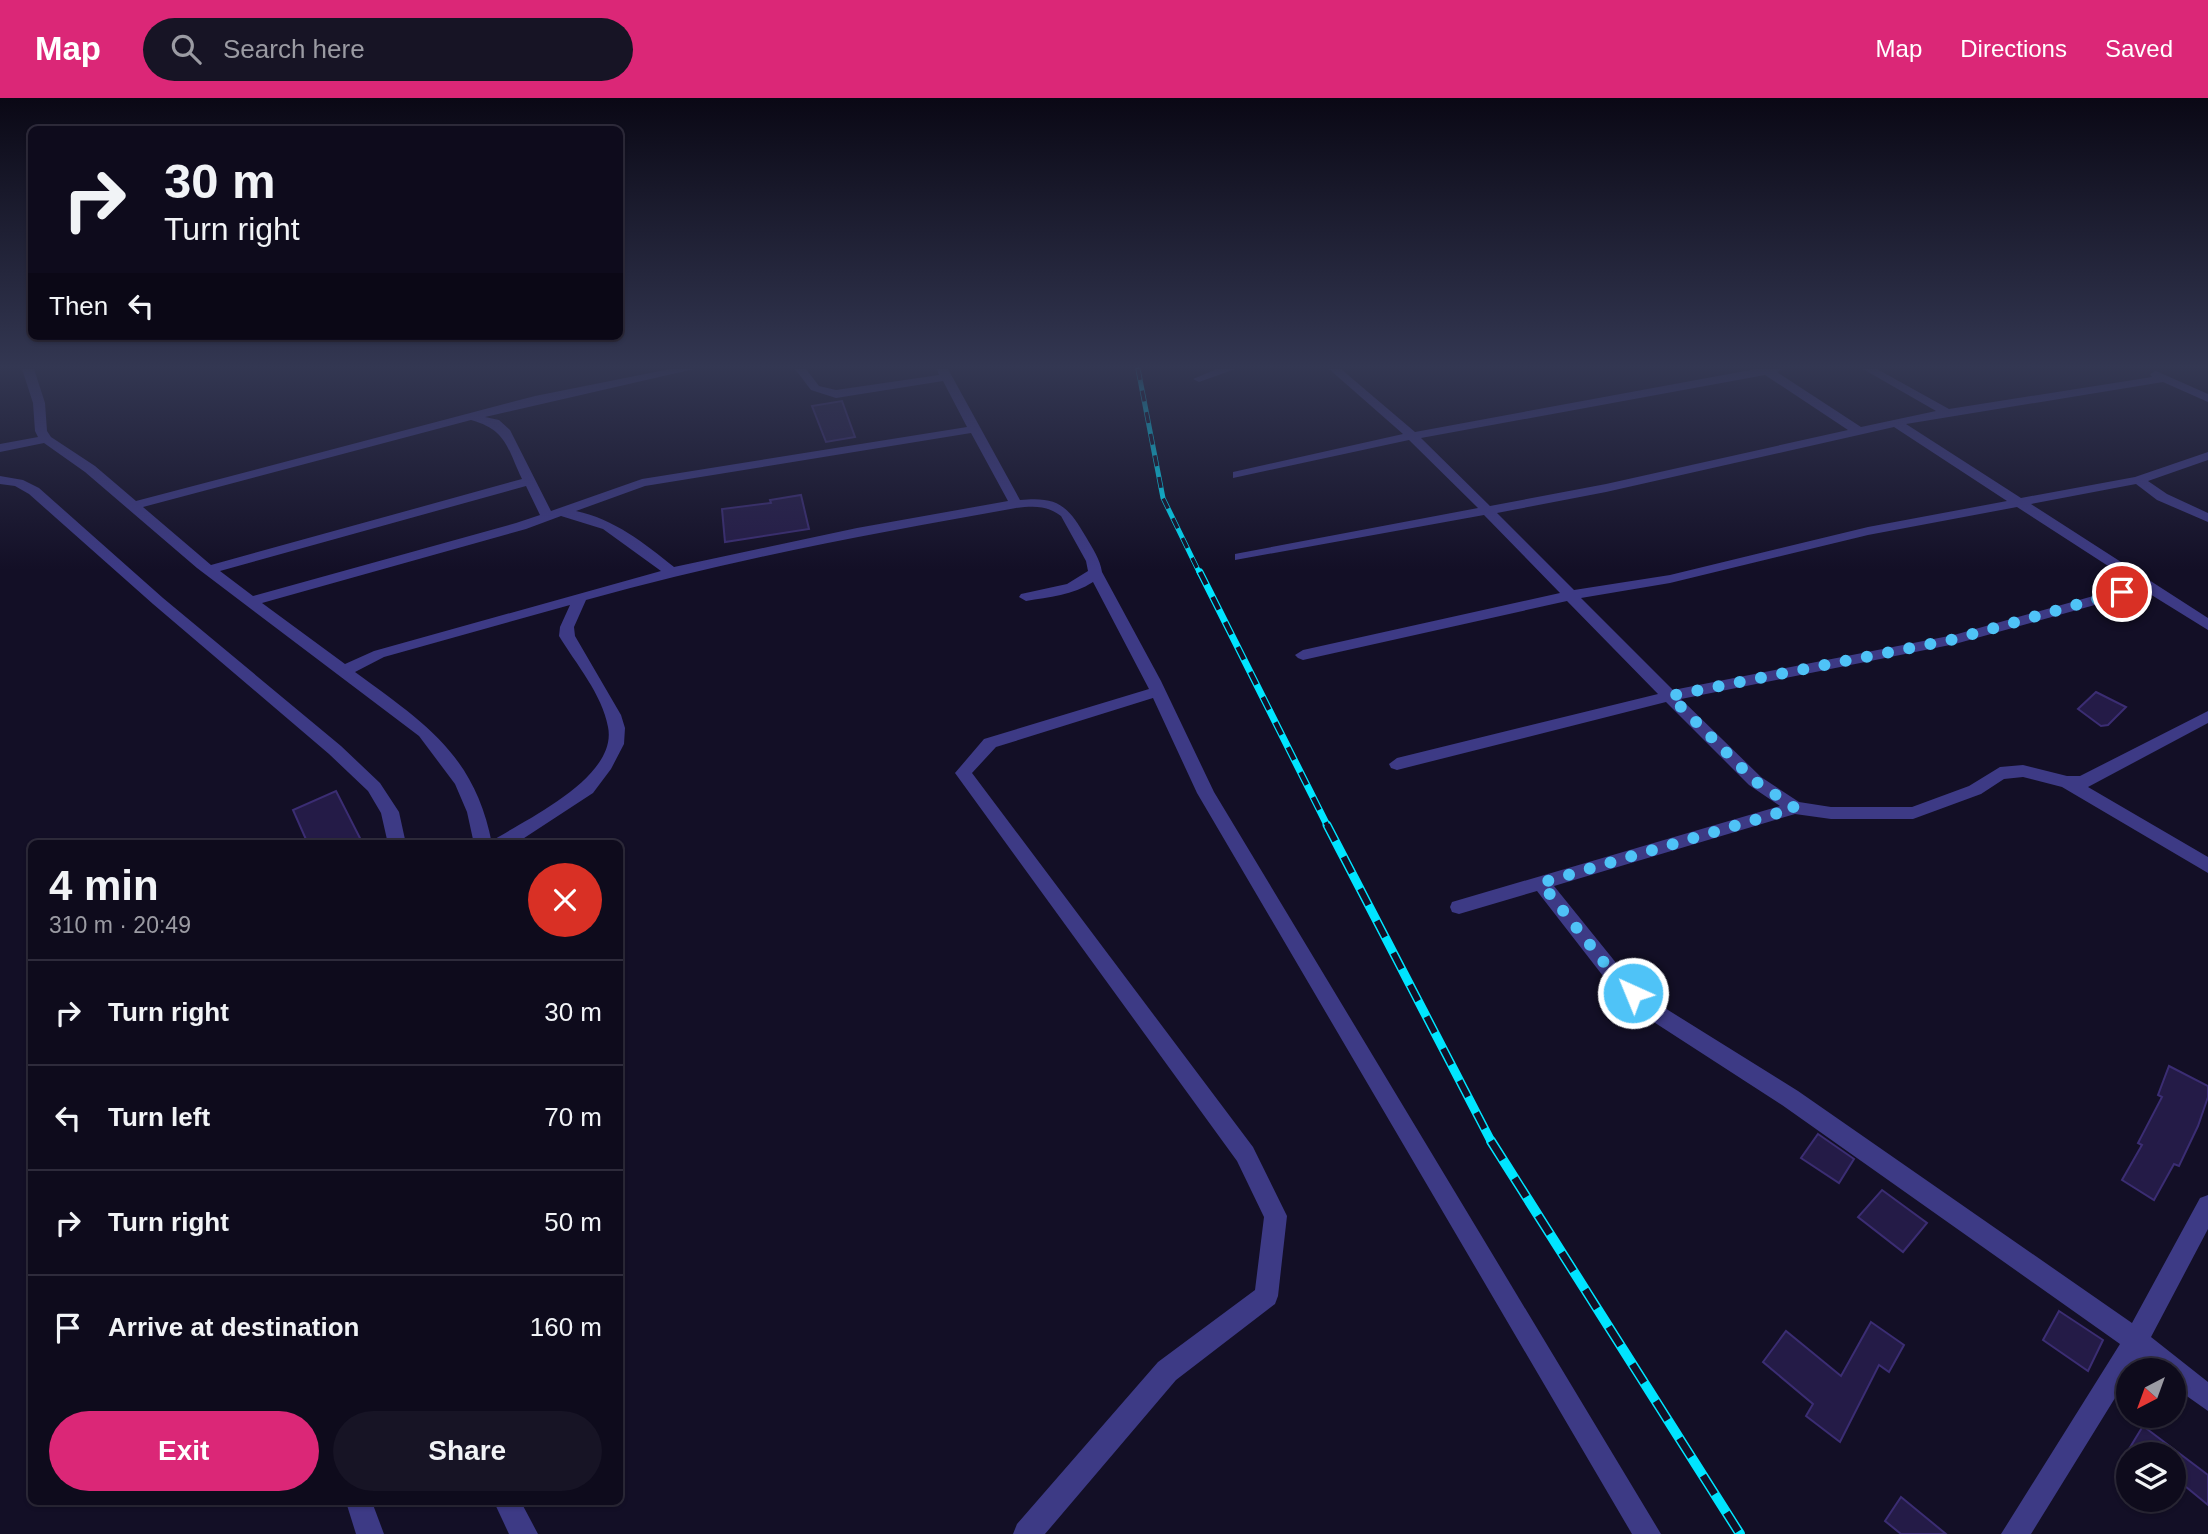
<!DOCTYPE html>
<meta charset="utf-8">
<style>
body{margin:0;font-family:Arial,sans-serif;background:#171425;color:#f1f3f6;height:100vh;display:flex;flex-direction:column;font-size:26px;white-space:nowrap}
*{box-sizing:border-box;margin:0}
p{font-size:23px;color:#9b9ba3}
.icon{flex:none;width:38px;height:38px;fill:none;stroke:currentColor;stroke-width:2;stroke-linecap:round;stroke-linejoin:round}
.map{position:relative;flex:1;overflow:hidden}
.details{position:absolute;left:28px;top:742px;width:595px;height:665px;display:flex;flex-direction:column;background:#0e0b1c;border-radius:10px;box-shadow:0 2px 5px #0004,0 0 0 2px #2e2b3b}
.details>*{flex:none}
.top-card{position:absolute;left:28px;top:28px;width:595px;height:214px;border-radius:10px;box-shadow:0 2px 5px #0004,0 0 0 2px #2e2b3b;background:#0e0b1c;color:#f1f3f6;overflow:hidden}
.needle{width:46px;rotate:221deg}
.fabs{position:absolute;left:2116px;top:1260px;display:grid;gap:14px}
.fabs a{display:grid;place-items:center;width:70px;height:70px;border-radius:50%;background:#0e0b1c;box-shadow:0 2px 5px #0004,0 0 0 2px #2e2b3b;font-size:35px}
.pin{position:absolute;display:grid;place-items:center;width:60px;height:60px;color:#fff;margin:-30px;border:4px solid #fff;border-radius:50%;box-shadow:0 2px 7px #0007}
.me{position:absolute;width:77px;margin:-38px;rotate:316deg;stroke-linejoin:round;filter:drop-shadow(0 0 5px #0008)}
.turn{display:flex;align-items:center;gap:24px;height:147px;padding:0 21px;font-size:32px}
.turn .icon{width:91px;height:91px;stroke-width:2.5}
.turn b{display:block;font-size:49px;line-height:60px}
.then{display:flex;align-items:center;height:66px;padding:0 21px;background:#0003;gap:14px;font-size:26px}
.round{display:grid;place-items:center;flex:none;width:74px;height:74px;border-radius:37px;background:#171425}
.head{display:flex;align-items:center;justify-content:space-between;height:119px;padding:0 21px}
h1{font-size:42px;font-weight:700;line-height:52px}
.button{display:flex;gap:14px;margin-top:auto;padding:14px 21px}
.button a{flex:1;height:80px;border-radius:42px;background:#db2777;color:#fff;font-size:28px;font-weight:700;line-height:80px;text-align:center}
.button a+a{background:#171425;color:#f1f3f6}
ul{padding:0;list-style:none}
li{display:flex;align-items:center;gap:21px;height:105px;padding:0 21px;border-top:2px solid #2e2b3b}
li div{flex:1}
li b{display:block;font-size:26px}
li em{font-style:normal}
header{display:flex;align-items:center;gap:42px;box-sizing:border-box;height:98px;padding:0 35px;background:#db2777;color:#fff}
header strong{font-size:33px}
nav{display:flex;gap:38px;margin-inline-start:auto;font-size:24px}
.search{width:490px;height:63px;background:#171425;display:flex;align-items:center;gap:18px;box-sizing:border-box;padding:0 24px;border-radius:38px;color:#9b9ba3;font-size:26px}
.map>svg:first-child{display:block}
.building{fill:#241b47;stroke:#3b2d73;stroke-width:2}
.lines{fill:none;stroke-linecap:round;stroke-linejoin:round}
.minor{fill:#3d3a85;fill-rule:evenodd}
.rail-far3-casing{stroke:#00e5ff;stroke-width:5}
.rail-far2-casing{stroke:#00e5ff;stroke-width:7}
.rail-far1-casing{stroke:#00e5ff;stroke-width:9}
.rail-casing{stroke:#00e5ff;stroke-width:10}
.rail-far3{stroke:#130f26;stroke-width:3.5;stroke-dasharray:11;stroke-linecap:butt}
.rail-far2{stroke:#130f26;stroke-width:4.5;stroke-dasharray:14;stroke-linecap:butt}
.rail-far1{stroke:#130f26;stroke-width:6;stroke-dasharray:18;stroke-linecap:butt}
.rail{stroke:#130f26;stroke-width:7;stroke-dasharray:22;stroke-linecap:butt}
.route{stroke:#4fc3f7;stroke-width:12;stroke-dasharray:0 21.6}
</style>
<header>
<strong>Map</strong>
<div class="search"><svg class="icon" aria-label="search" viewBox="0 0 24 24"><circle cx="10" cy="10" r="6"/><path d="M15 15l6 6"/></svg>Search here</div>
<nav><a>Map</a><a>Directions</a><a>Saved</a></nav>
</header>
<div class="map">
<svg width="2208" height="1436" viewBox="0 0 2208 1436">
<rect width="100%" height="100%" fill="#130f26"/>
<g class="building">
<path d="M842 303 855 339 826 344 812 308Z"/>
<path d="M801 397 809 431 725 444 722 411 771 405 770 402Z"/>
<path d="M2096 594 2126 609 2108 627 2101 628 2078 611Z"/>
<path d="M336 693 363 746H308L293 712Z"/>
<path d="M2169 968 2208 988V999L2198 1028 2179 1068 2174 1066 2154 1102 2122 1082 2142 1047 2138 1045 2162 999 2158 997Z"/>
<path d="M1818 1036 1854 1061 1839 1085 1801 1060Z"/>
<path d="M1882 1092 1927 1125 1903 1154 1858 1119Z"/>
<path d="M2059 1213 2103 1242 2088 1273 2043 1242Z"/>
<path d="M1871 1224 1904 1247 1889 1274 1879 1267 1840 1344 1806 1318 1813 1306 1763 1264 1786 1233 1841 1278Z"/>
<path d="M2143 1328 2208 1377V1407L2174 1379V1356H2126Z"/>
<path d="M1901 1399 1946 1436H1901L1885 1423Z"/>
</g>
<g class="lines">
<g class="minor">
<path d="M22 271H34L45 305 47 333 51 339 95 368 136 403 535 298 670 271H694L485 319 499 322 510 332 551 413 642 381 967 329 943 283 836 300 811 292 795 271H806L819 288 836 292 939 277 937 271H948L1020 402C1058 398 1068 408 1086 439 1093 451 1100 461 1102 474L1161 583 1214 694 1661 1436H1632L1197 695 1153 600 996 649 972 675 1253 1049 1287 1118 1278 1198 1275 1206 1176 1282 1045 1436H1013L1017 1426 1158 1264 1255 1192 1264 1119 1237 1063 955 675 984 641 1149 591 1093 484C1073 497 1049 499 1026 503L1019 499 1021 496 1067 486 1088 473 1086 463 1061 418C1047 407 1033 408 1016 410 871 436 728 462 586 502L574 529 575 538 621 617 625 630 624 646 611 671 593 695 515 746H492L495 741C529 720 618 678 608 629 602 596 576 566 559 538L560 529 570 507 384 559 355 574C423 624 475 656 492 746H474L467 714 455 686 419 638 197 470 85 374 44 345 0 354V346L38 339 35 333 33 305ZM471 322C507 332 507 350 522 381L211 467 143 409ZM971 335 1008 403 857 430 674 469C644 445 614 421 576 413L645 388ZM526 388 540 417 516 425 253 498 220 473ZM561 418 603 431 661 473 374 553 345 566 262 505 526 431Z"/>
<path d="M1217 271H1235L1199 284 1193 281Z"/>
<path d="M1329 271H1341L1415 334 1756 271H1782L1777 274 1861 329 1936 313 1863 271H1877L1949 311 2152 279 2150 276 2156 273 2208 296V304L2163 284 1906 326 2021 400 2135 379 2208 354V362L2148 383 2167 396 2208 415V424L2157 402 2136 386 2031 406 2208 520V532L2145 493 1955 546 1681 601 1761 679 1799 704 1831 709H1912L1969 688 2000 669 2023 667 2067 678H2080L2208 613V625L2088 689 2208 759V775L2062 689 2023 679 2004 681 1981 696 1913 721H1831L1795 716 1554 788 1617 866 1660 907 1798 993 2132 1225 2200 1100 2208 1097V1131L2151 1239 2208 1284V1313L2174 1289V1272H2153L2139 1261 2132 1272H2128V1279L2031 1436H2001L2120 1246 1782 1007 1646 919 1603 878 1537 793 1459 816 1452 814 1450 809 1452 804 1780 708 1749 687 1666 604 1397 672 1391 670 1389 666 1397 660 1658 596 1567 503 1303 562 1298 560 1295 557 1303 552 1560 495 1484 417 1235 462V456L1240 455 1478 410 1409 342 1233 380V374L1403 336ZM1765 277 1848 332 1606 386 1490 408 1421 340ZM1894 329 2007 403 1868 429 1670 477 1574 492 1497 415 1606 394ZM2017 409 2136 486 1954 537 1673 592 1581 500 1670 485 1868 437Z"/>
<path d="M0 378 23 382 39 390 163 500 341 648 380 685 399 714 406 746H388L381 715 368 693 329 656 153 506 29 396 15 388 0 386Z"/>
<path d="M346 1404H372L384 1436H356Z"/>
<path d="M494 1404H521L538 1436H509Z"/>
</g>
<g class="rail-far3-casing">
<path id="rail-far3" d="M1138 271 1163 400 1200 476"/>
</g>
<g class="rail-far2-casing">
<path id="rail-far2" d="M1200 474 1328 729"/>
</g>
<g class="rail-far1-casing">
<path id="rail-far1" d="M1327 727 1492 1045"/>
</g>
<g class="rail-casing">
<path id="rail" d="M1491 1043 1740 1436"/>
</g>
<use href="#rail-far3" class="rail-far3"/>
<use href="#rail-far2" class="rail-far2"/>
<use href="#rail-far1" class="rail-far1"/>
<use href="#rail" class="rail"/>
</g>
<linearGradient id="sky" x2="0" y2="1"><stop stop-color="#0a0815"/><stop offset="0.57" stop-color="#333752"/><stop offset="1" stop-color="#333752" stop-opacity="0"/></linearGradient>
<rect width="2208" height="472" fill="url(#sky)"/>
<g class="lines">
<path class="route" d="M1633 895 1610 872 1541 785 1795 710 1755 683 1670 598 1955 541 2122 494"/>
</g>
</svg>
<div class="fabs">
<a><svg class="needle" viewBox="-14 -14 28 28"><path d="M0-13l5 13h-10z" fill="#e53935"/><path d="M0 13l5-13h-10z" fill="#9b9ba3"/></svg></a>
<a><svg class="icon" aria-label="layers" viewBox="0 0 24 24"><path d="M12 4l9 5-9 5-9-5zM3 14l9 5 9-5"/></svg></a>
</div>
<div class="pin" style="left:2122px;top:494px;background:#d93025"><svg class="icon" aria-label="arrive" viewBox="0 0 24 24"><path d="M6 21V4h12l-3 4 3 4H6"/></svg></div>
<svg class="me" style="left:1633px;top:895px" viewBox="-20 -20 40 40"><circle r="17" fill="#4fc3f7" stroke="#fff" stroke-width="3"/><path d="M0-11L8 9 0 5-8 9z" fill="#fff"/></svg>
<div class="top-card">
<div class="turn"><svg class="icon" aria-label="right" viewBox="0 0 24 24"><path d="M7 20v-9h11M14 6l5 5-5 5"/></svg><div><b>30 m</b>Turn right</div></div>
<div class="then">Then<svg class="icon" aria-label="left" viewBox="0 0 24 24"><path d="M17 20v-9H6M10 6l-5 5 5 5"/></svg></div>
</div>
<section class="details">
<div class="head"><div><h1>4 min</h1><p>310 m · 20:49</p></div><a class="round" style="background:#d93025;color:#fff"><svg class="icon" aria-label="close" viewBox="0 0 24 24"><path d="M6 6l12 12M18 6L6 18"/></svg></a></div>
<ul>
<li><svg class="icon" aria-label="right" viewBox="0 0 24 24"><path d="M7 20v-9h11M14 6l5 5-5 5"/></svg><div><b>Turn right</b></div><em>30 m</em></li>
<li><svg class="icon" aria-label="left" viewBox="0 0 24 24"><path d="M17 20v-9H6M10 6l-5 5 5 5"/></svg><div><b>Turn left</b></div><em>70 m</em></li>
<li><svg class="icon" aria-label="right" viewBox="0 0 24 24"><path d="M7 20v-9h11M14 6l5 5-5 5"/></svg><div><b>Turn right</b></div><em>50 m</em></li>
<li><svg class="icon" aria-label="arrive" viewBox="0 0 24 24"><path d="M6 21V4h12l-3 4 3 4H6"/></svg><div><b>Arrive at destination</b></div><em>160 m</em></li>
</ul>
<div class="button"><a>Exit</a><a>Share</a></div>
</section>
</div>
